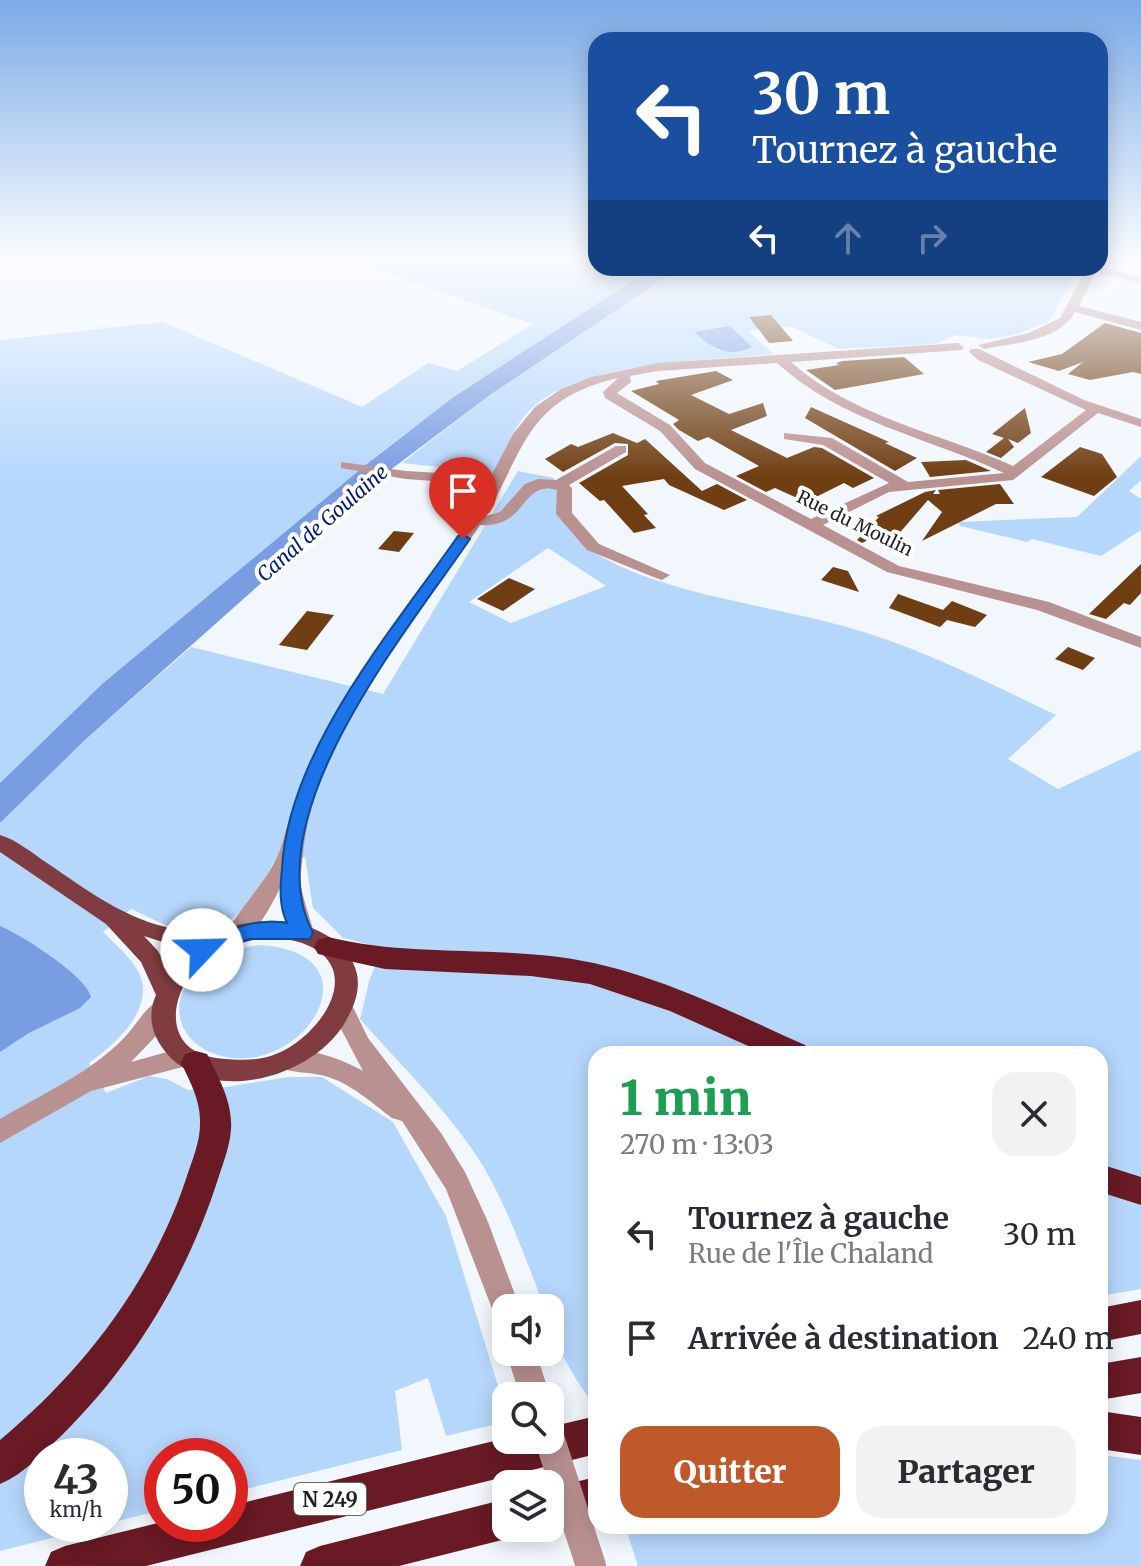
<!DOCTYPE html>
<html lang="fr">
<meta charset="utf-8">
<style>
body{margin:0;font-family:Merriweather,serif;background:#f2f2f3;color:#2b2b33;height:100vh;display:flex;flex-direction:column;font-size:30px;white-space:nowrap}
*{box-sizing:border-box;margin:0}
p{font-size:26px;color:#7c7c81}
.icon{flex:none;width:44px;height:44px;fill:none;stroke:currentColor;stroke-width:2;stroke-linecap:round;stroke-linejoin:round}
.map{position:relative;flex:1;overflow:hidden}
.drawer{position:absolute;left:588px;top:1046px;width:520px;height:488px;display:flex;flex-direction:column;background:#fff;border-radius:24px;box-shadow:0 4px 20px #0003}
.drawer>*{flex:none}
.hud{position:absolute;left:588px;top:32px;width:520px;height:244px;border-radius:24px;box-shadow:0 4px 20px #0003;background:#1a4fa0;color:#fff;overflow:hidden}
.buttons{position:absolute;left:492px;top:1294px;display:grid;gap:16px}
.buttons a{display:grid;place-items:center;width:72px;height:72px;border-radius:16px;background:#fff;box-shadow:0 4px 20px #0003;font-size:40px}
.speed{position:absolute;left:24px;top:1438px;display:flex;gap:16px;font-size:40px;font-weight:700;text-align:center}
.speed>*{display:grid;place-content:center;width:104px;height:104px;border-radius:50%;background:#fff;box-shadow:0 4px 20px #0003;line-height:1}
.speed small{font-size:20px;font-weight:400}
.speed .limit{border:12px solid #d22;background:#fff;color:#111}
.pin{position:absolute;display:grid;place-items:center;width:68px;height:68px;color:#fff;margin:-82px -34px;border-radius:50% 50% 50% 0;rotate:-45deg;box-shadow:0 0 8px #0007}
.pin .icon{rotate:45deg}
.me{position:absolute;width:88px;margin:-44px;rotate:66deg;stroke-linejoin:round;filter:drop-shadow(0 0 6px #0008)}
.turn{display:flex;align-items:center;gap:28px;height:168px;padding:0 32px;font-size:36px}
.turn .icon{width:104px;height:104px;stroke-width:2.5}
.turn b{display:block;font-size:56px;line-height:68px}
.lanes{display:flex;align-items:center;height:76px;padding:0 32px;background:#0003;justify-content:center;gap:40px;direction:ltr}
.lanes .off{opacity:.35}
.round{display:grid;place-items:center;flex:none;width:84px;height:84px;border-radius:24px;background:#f2f2f3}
.summary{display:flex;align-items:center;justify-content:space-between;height:136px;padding:0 32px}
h1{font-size:48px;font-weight:800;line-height:60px;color:#1e9e55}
.cta{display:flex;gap:16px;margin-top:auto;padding:16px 32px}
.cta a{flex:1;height:92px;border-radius:24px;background:#bf592a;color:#fff;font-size:32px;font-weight:800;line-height:92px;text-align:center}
.cta a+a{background:#f2f2f3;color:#2b2b33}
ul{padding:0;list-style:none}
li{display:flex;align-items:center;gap:24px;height:104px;padding:0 32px}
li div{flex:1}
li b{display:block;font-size:30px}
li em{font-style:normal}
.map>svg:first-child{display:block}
.green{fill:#b6d7fc;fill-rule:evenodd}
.water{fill:#799de2}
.building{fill:#6f3e12}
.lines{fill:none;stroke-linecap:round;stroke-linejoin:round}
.minor{fill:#ba9191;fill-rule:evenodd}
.major{fill:#803c40;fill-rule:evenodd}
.highway{fill:#691a24;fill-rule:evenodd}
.minor-bridge{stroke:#ba9191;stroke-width:30}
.route{fill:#1a73e8;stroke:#114b97;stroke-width:2}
.labels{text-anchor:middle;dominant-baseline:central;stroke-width:8;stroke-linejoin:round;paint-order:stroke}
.far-street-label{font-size:18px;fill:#1e2123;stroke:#fff}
.far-water-label{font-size:20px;font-style:italic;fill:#011e6e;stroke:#fff}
.shield{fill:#fff;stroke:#626465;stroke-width:2}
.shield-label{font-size:20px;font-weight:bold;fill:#1e2123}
</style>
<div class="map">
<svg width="1141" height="1566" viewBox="0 0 1141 1566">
<rect width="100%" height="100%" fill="#f2f7fe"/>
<g class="green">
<path d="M343 258H596V268H652L452 398 380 453 102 684 0 783V340L163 322 362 407 428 363 457 371 533 324Z"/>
<path d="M679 268H1080L1048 322 1014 335 989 339 956 335 934 344 839 349 790 326 748 331 774 354C706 361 575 360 527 413 511 431 506 453 494 473L402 463 490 395ZM730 327 742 352 718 350 695 333Z"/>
<path d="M1141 456V480L1129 491 1141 499V530L1101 556 1032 539 1027 542 960 526 958 522 1077 517Z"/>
<path d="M518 471 554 478C560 505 573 540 598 555 666 594 767 605 843 626 917 646 987 682 1056 715L1008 759 1058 789 1141 750V1289L1100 1296V1054H596V1396L589 1398C572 1374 550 1339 550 1308H545C526 1261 509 1210 483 1166 449 1111 402 1067 360 1019L370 978 383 948 343 938 313 908 305 857 274 862C255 897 231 938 185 931 167 928 148 916 131 909L103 932C117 946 143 967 143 988 144 1020 111 1047 89 1063L106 1093 149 1076 167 1079 188 1090 226 1087 289 1077H322L393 1122 446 1216 506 1412V1422L446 1436 428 1378 395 1391 402 1450 230 1493V1456H162V1510L110 1523V1456H42V1524H107L0 1551V823L86 739 191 647 383 694ZM548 548 606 586 511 623 469 602Z"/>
<path d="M260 945C385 953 300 1084 215 1054 175 1040 167 998 199 969 216 954 238 948 260 945Z"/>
<path d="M1100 1455 1141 1460V1566H638L628 1535 676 1526H1100Z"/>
</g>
<g class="water">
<path d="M652 268H679L490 395 377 480 86 739 0 823V783L102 684 368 463 452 398Z"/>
<path d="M730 326 752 347C730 359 711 348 694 332Z"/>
<path d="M0 926C20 934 87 976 91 997L80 1008 29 1033 0 1052Z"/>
</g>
<g class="building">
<path d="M771 315 793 341 769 343 749 317Z"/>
<path d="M1105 323 1141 333V374L1133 372 1090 380 1068 374 1083 362 1059 371 1028 362 1062 354Z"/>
<path d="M904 357 924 374 835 390 806 370 839 365 836 363 843 361Z"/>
<path d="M716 371 733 380 691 395 729 414 763 403 767 416 731 430 787 458 814 447 822 448 874 478 853 488 844 483 806 502 775 488 766 492 736 476 759 466 708 437 698 441 679 430 673 424 679 420 631 391 659 384 656 381Z"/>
<path d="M811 407 889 442 885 443 917 458 895 471 805 418Z"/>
<path d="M1025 408 1031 433 1018 443 1008 439 1014 447 1001 458 986 452 1004 438 992 434Z"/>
<path d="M613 433 637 443 645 439 702 491 717 484 747 500 724 510 669 485 664 479 622 486 648 514 644 515 656 528 634 533 604 500 600 501 579 483 628 455V444L615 443 563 472 545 459 571 444 578 447Z"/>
<path d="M1080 447 1102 454 1117 477 1094 496 1041 477Z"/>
<path d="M966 460 991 471 930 477 921 462Z"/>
<path d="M1000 484 1014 504H996L922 541 942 512 928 500 896 537 885 531 862 543 857 540 879 517 876 516 925 492 936 490 933 494H940L938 490Z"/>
<path d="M394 531 414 533 399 552 378 549Z"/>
<path d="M1141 564V593L1130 605 1124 603 1106 619 1089 614Z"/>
<path d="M833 567 848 571 859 592 821 580Z"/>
<path d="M509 578 535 589 503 611 477 599Z"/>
<path d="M898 594 943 610 952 601 987 615 975 627 947 620 940 627 889 608Z"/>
<path d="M307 611 334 615 307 650 279 645Z"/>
<path d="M1068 647 1095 658 1083 670 1055 659Z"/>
</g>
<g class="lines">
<g class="minor">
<path d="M1100 266 1141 277V283L1096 272 1079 306 1141 322V330L1075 312C1060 341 1013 343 984 349L978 345 1029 333 1060 318 1087 268Z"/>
<path d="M958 343 964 347 962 350 791 362C854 418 938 432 1013 466L1086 410 978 360 969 352 971 349H979L1084 400 1141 419V427L1098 413 1013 480 889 492 823 525 899 566 1049 602 1141 637V648L1037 610 887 572 695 469 660 431 605 398 603 392 618 378C528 399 526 446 486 516L500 512 525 484 538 479 556 480 616 446H626V452L569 485 572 488V513L599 544 670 575 662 580 656 578 587 550 556 514 557 490C521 479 527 529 480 525 417 619 312 740 303 855 302 865 300 876 301 886 304 902 310 918 314 933L311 939 303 941 295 939 280 888C271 906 252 946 229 939L226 933C243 903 274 875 283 841 295 798 310 757 333 718 379 637 447 569 487 485L406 479 341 468V462L406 471 491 476 513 434 535 407 561 389 591 377 658 363ZM777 363C842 422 927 437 1004 473L908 482 832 438 784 433V439L823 445 889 483 811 519 705 463 670 425 617 393 631 382 630 376 658 371Z"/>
<path d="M162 999 170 1001 174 1008 156 1036 131 1062 185 1047 194 1050 197 1057 194 1064 91 1091 0 1143V1119C42 1094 90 1073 124 1038 136 1026 147 1004 162 999Z"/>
<path d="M343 1001 351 1003 368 1038 441 1133 465 1172 488 1222 520 1308H506V1323L496 1319 446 1189 402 1121 392 1118C371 1102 350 1083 325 1076 310 1072 294 1073 279 1068L276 1061 279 1054C305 1045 340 1058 363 1071L331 1010 335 1003Z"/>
<path d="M506 1352H536L550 1396V1397L520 1396Z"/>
</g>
<path class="major" d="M0 835C17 840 32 853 47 863 87 890 126 920 175 929 210 936 232 923 265 921 300 918 349 936 357 974 360 989 355 1003 349 1015 319 1080 198 1112 158 1041 150 1027 149 1010 156 995L141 962 106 924 0 852ZM144 936 175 946 191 947 168 970 158 951ZM266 937C277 939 292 939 302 943 369 967 320 1037 276 1054 257 1062 236 1060 216 1058 160 1050 169 989 204 961 222 947 244 942 266 937Z"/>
<g class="highway">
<path d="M328 937C404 956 481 947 559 957 645 968 727 1010 805 1045L810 1054H766L670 1011 590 984 531 976 385 969 318 954 314 947 318 940Z"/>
<path d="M196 1051 207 1054C218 1077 233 1102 231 1129 230 1145 224 1161 219 1176 188 1274 135 1363 62 1435 43 1453 24 1474 0 1484V1440C83 1371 151 1283 186 1179 192 1160 201 1141 200 1120 200 1100 190 1081 181 1063L185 1054Z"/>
<path d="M1100 1164 1141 1177V1205L1100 1192Z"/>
<path d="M1141 1300V1334L1100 1342V1308Z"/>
<path d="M1141 1357V1393L1100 1400V1364Z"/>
<path d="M1100 1411 1141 1417V1455L1100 1449Z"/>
<path d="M596 1416V1454L146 1566H45L51 1552 65 1546 162 1522 230 1524V1506L506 1438 550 1440V1427Z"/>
<path d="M596 1477V1515L550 1528V1488Z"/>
<path d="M506 1499V1528H522L520 1533 506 1539 399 1566H300L306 1552 320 1546Z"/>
</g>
<path class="minor-bridge" d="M550 1440 591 1566"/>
</g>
<linearGradient id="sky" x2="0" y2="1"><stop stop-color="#7babe6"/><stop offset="0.54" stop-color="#f9fbff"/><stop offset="1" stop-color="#f9fbff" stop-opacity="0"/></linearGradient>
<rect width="1141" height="478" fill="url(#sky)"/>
<path class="route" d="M463 534 470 539C407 631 253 817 313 933L310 939H249L202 957 194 955 191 950 194 944C225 932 254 917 287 923 279 906 280 888 282 869 288 750 392 631 458 536Z"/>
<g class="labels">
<g class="far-street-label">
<text transform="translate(855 523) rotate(26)">Rue du Moulin</text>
</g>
<g class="far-water-label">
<text transform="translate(322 523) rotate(-41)">Canal de Goulaine</text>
</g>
<rect class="shield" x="294" y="1483" width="72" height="32" rx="6"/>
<g class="shield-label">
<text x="330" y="1499">N 249</text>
</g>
</g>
</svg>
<div class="buttons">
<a><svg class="icon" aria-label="sound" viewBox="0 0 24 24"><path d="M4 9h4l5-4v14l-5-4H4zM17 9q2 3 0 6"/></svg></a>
<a><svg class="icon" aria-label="search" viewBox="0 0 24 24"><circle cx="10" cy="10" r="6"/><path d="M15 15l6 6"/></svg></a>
<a><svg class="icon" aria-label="layers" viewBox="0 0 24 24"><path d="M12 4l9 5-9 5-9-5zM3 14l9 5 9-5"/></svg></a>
</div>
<div class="speed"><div>43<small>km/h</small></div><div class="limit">50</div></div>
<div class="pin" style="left:463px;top:539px;background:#d93025"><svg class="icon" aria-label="arrive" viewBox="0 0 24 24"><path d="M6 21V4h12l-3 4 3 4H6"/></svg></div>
<svg class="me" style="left:202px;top:950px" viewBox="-20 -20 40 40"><circle r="19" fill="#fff"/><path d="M0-13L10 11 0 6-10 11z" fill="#1a73e8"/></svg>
<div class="hud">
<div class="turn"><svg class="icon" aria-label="left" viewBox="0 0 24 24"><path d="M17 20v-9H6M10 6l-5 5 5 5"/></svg><div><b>30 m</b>Tournez à gauche</div></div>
<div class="lanes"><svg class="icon" aria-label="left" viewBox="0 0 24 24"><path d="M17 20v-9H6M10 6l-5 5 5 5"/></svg><svg class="icon off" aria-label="ahead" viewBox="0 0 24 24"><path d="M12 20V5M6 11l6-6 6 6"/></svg><svg class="icon off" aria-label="right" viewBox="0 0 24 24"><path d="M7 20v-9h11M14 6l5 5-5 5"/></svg></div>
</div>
<section class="drawer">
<div class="summary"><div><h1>1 min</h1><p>270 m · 13:03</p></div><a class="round"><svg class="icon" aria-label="close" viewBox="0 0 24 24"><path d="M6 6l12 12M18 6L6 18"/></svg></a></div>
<ul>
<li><svg class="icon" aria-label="left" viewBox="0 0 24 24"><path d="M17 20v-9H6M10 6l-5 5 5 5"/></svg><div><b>Tournez à gauche</b><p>Rue de l'Île Chaland</p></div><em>30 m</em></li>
<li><svg class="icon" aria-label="arrive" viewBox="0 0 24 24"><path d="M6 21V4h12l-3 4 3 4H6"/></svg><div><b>Arrivée à destination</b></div><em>240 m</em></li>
</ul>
<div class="cta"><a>Quitter</a><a>Partager</a></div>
</section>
</div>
